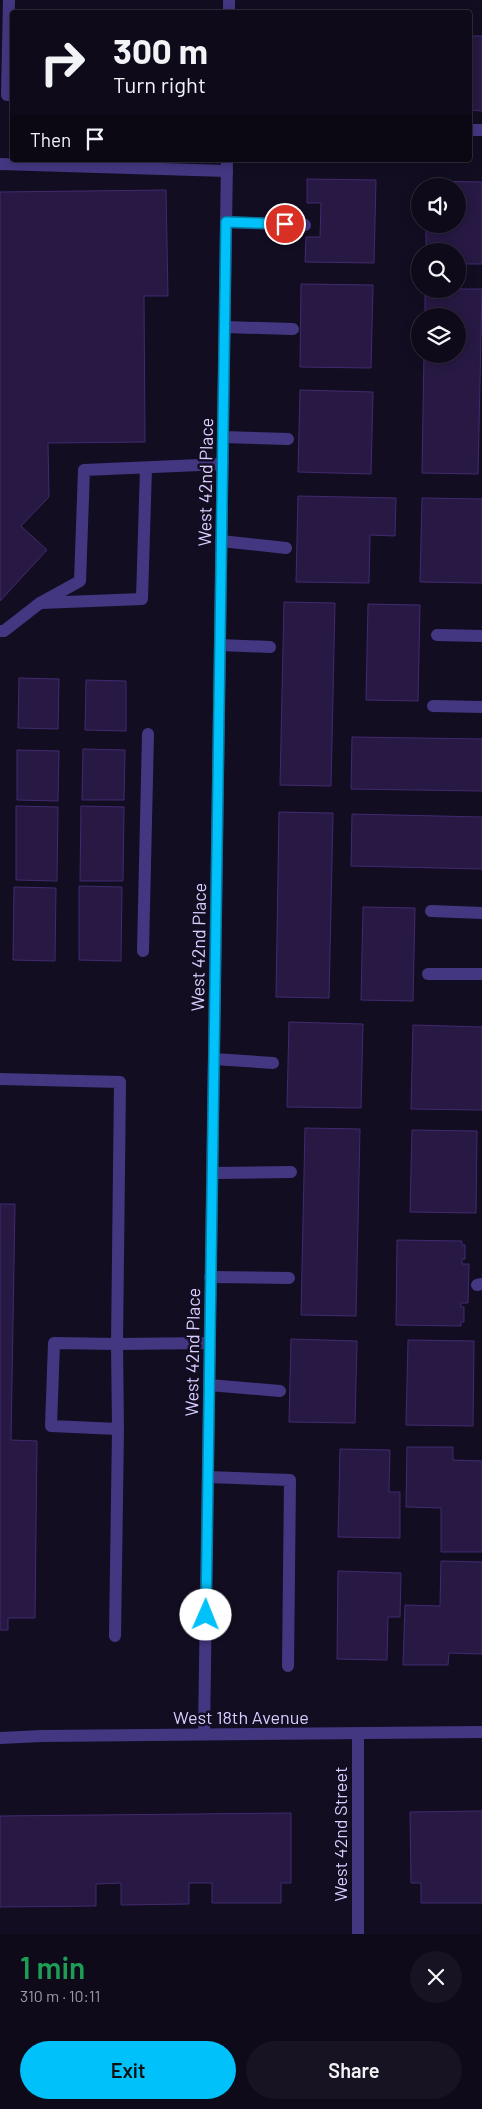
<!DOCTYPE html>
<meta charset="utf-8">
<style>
body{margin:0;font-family:Barlow,sans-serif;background:#171323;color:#f1f3f6;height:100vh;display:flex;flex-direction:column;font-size:19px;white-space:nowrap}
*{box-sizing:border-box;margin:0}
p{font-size:16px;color:#9b9aa2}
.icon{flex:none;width:28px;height:28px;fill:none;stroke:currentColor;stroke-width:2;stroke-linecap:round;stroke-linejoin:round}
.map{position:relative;height:1934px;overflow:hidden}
.details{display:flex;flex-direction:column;background:#0e0a1a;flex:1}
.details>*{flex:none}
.hud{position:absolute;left:10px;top:10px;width:462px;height:152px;border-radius:5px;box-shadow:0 2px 12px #0003,0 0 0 1px #2e2b39;background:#0e0a1a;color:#f1f3f6;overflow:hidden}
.buttons{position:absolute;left:411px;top:178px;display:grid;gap:10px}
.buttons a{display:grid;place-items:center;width:55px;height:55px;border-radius:50%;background:#0e0a1a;box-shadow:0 2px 12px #0003,0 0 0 1px #2e2b39;font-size:25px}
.pin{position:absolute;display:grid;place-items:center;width:42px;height:42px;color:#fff;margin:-21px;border:2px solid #fff;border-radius:50%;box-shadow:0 1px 5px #0007}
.me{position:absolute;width:55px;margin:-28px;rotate:1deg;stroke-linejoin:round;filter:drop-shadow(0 0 4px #0008)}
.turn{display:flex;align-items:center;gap:18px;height:105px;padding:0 20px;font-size:22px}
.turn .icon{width:65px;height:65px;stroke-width:2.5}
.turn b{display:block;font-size:35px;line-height:42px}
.then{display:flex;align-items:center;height:48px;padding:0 20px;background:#0003;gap:10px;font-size:19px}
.round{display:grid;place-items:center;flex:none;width:52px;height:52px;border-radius:26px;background:#171323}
.overview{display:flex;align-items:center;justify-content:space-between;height:85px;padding:0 20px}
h1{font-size:30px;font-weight:600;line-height:38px;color:#1e9e55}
.cta{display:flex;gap:10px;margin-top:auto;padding:10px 20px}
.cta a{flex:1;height:58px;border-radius:30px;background:#00c1f9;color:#111;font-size:20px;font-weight:600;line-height:58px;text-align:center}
.cta a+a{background:#171323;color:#f1f3f6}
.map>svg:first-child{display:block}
.building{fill:#271943;stroke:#412a70}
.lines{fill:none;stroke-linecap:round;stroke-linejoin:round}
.service{stroke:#443782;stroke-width:12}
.minor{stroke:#443782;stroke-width:12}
.tertiary{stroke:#443782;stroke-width:12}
.route-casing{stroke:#007da2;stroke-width:12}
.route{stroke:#00c1f9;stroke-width:9}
.labels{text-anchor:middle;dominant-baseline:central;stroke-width:5;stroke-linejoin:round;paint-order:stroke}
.street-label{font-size:18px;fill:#daceff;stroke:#130d22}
</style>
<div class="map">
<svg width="482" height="1934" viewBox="0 0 482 1934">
<rect width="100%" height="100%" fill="#130d22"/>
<g class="building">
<path d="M158 10V12H22V11Z"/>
<path d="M470 36H482V111L470 110Z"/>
<path d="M307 179 376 180 374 263 305 262 306 237H320L321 203H307Z"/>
<path d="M427 181 482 182V264H458V251H426V224H458V186H427Z"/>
<path d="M166 190 168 296H144L145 442 48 443 49 497 21 526 47 550 0 601V192Z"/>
<path d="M301 284 373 285 371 368 300 367Z"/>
<path d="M425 289H482L478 474 422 473 424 354H458V316H425Z"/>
<path d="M300 390 373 392 371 474 298 472Z"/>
<path d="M298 496 396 498 395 536 370 535 369 583 296 582Z"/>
<path d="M422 498 482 499V583L420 582Z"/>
<path d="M284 602 335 603 331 786 280 785Z"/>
<path d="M368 604 420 605 418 701 366 700Z"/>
<path d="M19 678 59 679 58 729 18 728Z"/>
<path d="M86 680 126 681V731L85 730Z"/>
<path d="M352 737 482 739V791L351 789Z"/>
<path d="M83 749 125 750 124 800H82Z"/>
<path d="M17 750 59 751 58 801 17 800Z"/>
<path d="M16 806 58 807 57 881 16 880Z"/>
<path d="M81 806 124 807 123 881H80Z"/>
<path d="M279 812 333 813 329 998 276 997Z"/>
<path d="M352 814 482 817V869L351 866Z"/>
<path d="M79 886 122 887 121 961 79 960Z"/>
<path d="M14 887 56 888 55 961 13 960Z"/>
<path d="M363 907 415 908 413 1001 361 1000Z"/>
<path d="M289 1022 363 1024 361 1108 287 1107Z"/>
<path d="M413 1025 482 1027V1110L411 1109Z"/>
<path d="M305 1128 360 1129 356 1316 301 1315Z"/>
<path d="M412 1130 477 1131 476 1213 410 1212Z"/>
<path d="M0 1204H15L11 1440 37 1441 35 1618H8V1630H0Z"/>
<path d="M397 1240 462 1241V1245H465V1259H462V1264H469L468 1303H461V1307H464V1322H461V1326L396 1325Z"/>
<path d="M291 1339 357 1341 355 1423 289 1422Z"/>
<path d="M408 1340 474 1341 473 1426 406 1425Z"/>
<path d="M407 1447H453V1460L482 1461V1552H441V1508L406 1507Z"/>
<path d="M340 1449 390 1450 389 1492H400V1538L338 1537Z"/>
<path d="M441 1561 482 1562V1654L449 1653 448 1665H403L405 1605 440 1606Z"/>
<path d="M338 1571 401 1573 400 1617H388L387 1660 337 1659Z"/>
<path d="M482 1811V1903H421V1883H411L410 1812Z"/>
<path d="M291 1813V1883H281V1903H212V1883H189V1904L121 1905V1883L96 1884V1906L0 1907V1816Z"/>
</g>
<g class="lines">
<g class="service">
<path d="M9 0 7 95H12"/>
<path d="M470 130H482"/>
<path d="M0 164 227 171"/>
<path d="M226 222 305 225"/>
<path d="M225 327 293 329"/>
<path d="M223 437 288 439"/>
<path d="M146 468 142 599 40 603 80 581 84 470 223 464"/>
<path d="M221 541 286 548"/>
<path d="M0 631H4L40 603"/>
<path d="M437 635 482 636"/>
<path d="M220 645 270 647"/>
<path d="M433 706 482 707"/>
<path d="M431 911 482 913"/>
<path d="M143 951 148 734"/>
<path d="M428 974H482"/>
<path d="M214 1059 273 1063"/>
<path d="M0 1079 120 1082 117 1344 210 1343"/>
<path d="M212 1173 291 1172"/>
<path d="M210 1277 289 1278"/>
<path d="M477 1285 482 1284"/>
<path d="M209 1385 280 1391"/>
<path d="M208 1477 290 1480 288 1666"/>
<path d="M115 1636 118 1429 117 1344 54 1343 51 1426 118 1429"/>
</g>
<g class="minor">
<path d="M229 12V0"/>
<path d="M204 1734 227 160"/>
<path d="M358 1934V1735"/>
</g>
<path class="tertiary" d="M0 1738 42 1736 482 1732"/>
</g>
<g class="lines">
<g class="route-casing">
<path id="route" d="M206 1615 226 222 285 224"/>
</g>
<use href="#route" class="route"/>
</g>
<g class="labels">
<g class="street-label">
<text transform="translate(205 482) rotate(-89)">West 42nd Place</text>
<text transform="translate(198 947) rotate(-89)">West 42nd Place</text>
<text transform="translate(192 1352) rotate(-89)">West 42nd Place</text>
<text x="241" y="1717">West 18th Avenue</text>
<text transform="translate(340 1834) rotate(-90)">West 42nd Street</text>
</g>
</g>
</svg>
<div class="buttons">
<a><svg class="icon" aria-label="sound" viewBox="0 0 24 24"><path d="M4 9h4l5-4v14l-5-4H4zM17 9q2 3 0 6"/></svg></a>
<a><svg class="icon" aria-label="search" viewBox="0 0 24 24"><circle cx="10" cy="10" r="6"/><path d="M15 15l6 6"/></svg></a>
<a><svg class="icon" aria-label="layers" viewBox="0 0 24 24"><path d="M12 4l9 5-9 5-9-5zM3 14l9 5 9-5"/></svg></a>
</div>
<div class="pin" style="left:285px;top:224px;background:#d93025"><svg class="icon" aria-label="arrive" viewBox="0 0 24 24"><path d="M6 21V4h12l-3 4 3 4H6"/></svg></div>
<svg class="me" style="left:206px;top:1615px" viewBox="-20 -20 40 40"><circle r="19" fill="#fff"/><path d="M0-13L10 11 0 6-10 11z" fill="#00c1f9"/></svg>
<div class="hud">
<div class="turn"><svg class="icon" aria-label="right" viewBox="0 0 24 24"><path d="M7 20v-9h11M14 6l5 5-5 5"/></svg><div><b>300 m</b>Turn right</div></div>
<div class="then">Then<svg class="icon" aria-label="arrive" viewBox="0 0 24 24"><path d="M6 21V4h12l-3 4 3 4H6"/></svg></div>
</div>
</div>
<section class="details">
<div class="overview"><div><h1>1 min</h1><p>310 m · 10:11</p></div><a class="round"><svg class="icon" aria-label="close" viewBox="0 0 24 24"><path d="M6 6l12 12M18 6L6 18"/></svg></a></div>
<div class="cta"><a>Exit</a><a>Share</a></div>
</section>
